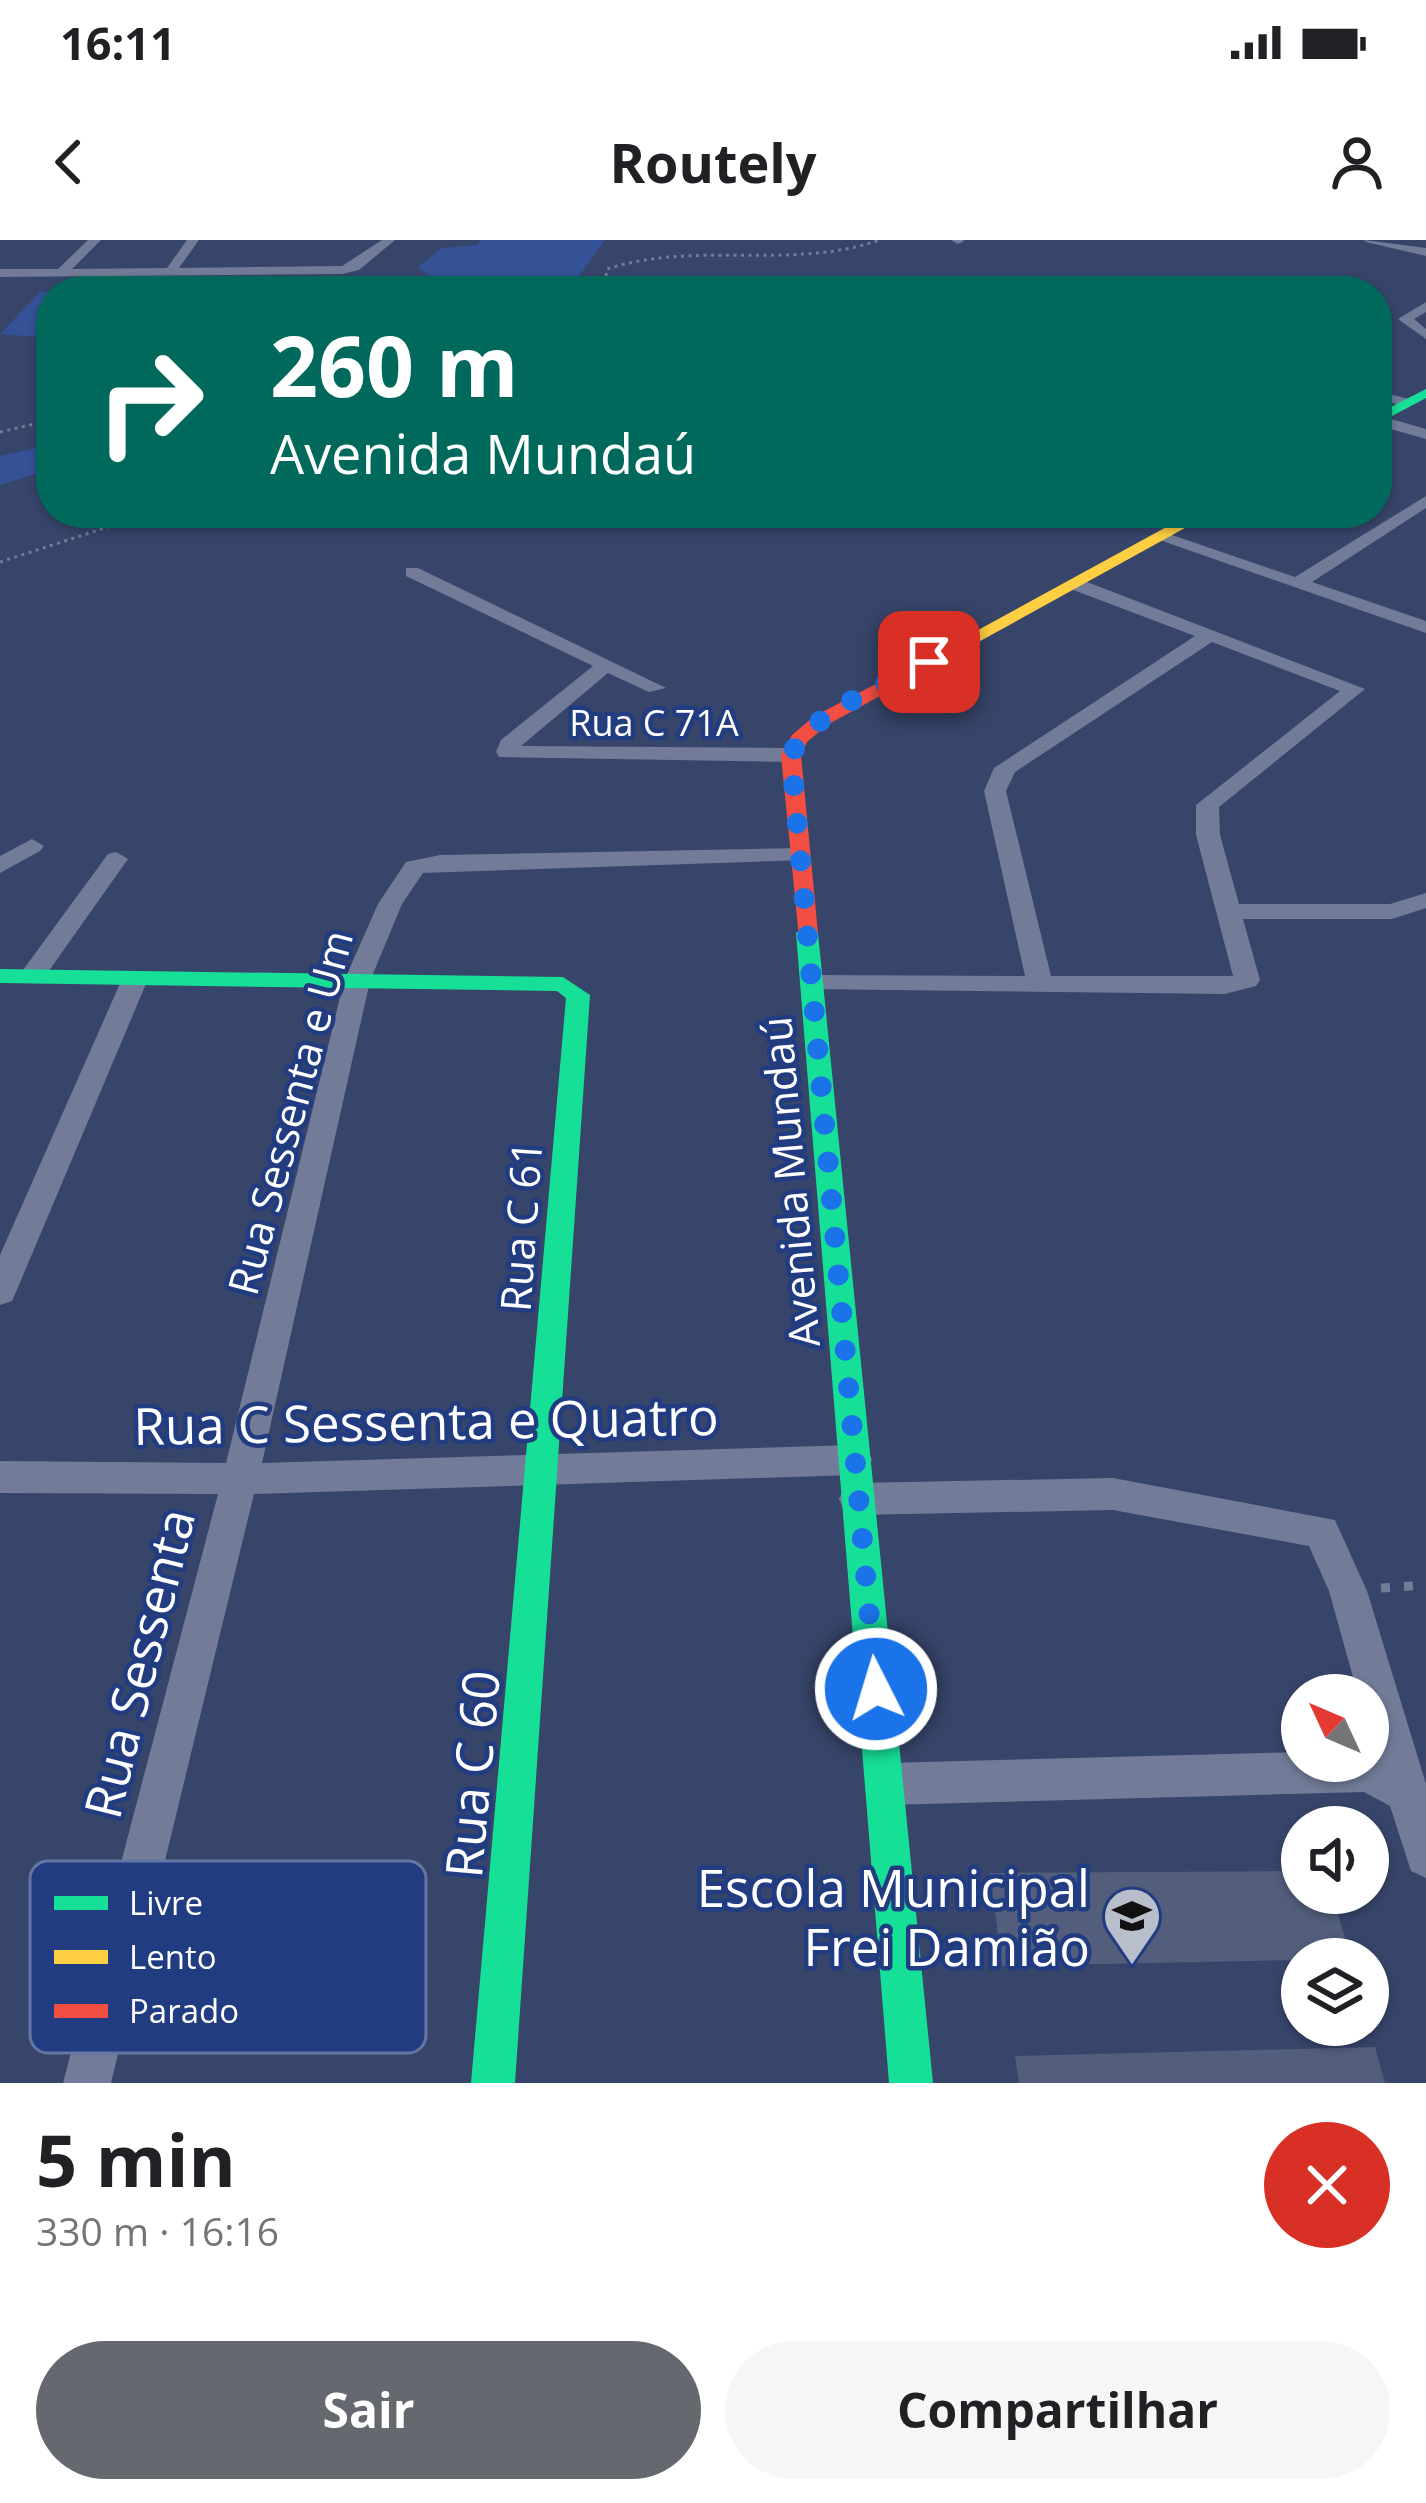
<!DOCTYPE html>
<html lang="pt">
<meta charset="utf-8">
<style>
body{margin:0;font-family:"Open Sans",sans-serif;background:#f6f6f6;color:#202124;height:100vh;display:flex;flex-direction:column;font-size:45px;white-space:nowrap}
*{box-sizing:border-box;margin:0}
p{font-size:39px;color:#757577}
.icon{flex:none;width:66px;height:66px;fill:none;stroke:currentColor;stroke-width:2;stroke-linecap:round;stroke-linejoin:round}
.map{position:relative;height:1843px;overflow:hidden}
.panel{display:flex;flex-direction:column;background:#fff;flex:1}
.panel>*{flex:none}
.hud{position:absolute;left:36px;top:36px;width:1356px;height:252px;border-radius:48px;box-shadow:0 3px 9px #0004;background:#00695c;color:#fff;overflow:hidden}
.needle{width:78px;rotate:314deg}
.tools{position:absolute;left:1281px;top:1434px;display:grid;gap:24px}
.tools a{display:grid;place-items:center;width:108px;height:108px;border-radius:50%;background:#fff;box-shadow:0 3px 9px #0004;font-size:60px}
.pin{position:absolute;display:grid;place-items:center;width:102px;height:102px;color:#fff;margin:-51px;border-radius:24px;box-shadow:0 6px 18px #0006}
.me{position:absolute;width:132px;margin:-66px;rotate:355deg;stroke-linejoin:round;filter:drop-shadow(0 0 9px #0008)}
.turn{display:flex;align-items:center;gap:42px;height:252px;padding:0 36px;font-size:54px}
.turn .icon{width:156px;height:156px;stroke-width:2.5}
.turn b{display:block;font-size:84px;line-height:102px}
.round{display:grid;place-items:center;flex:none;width:126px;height:126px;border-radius:63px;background:#f6f6f6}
.head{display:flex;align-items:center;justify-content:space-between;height:204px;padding:0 36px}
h1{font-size:72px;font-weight:700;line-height:90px}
.primary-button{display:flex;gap:24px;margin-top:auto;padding:24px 36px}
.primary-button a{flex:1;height:138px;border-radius:72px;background:#65686f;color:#fff;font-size:48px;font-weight:700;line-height:138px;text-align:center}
.primary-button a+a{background:#f6f6f6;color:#202124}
.status{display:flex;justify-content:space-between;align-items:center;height:84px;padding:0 60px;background:#fff;direction:ltr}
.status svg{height:33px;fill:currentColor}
header{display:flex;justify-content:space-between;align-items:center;height:156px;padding:0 36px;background:#fff;font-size:54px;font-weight:700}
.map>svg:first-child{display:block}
.green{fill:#355297}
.building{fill:#525e7c}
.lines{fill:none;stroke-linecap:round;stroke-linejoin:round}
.path-far1{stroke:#727c98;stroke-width:3;stroke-dasharray:3 4.5;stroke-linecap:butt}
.path{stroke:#727c98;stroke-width:9;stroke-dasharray:9 14;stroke-linecap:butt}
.street{fill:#727c98;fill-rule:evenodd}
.fast{fill:#16e098;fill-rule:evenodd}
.slow{fill:#ffcf43;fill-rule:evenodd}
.jam{fill:#f24e42;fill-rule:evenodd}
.route{stroke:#1a73e8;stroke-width:21;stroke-dasharray:0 37.8}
.labels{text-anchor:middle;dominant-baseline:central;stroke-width:9;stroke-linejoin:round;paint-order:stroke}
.far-street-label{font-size:36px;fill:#fff;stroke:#213c80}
.street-label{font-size:42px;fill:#fff;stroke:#213c80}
.near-street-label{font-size:51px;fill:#fff;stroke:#213c80}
.near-poi-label{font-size:51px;fill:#fff;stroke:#213c80;text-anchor:end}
.key{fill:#213c80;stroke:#6476a6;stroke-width:3}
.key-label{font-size:33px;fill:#fff}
</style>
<div class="status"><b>16:11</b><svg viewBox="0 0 49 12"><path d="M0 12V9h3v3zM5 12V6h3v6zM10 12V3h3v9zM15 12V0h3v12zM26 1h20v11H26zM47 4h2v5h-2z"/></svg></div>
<header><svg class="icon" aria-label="back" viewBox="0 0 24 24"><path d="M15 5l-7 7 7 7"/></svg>Routely<svg class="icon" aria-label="person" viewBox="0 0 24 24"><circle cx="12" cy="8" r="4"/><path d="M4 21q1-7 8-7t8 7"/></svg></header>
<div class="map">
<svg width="1426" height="1843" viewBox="0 0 1426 1843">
<rect width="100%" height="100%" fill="#37456a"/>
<g class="green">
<path d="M480 0H605L577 39 586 51H437L440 44 418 27 442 8 478 5Z"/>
<path d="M90 37H169L167 41 254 51H79Z"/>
<path d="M40 52H51V98L0 94Z"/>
<path d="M51 205V229L0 245V216Z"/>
</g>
<g class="building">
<path d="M1302 1631V1653H1332L1351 1719 1002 1726 990 1633Z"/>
<path d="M1375 1807 1385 1843H1019L1015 1816Z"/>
</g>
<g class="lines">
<g class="path-far1">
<path d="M604 51 607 29C697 0 789 31 880 0"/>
<path d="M0 192 51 180"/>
<path d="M0 322 151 273"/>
</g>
<path class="path" d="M1381 1348 1426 1345"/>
<g class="street">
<path d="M88 0H101L72 29 167 28 187 0H199L179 28 342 26 382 0H395L359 30 342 34 0 37V29H58Z"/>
<path d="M951 0H963L964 1 958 4Z"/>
<path d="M1364 0 1426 8V16L1366 2Z"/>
<path d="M1426 62V72L1414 79 1426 89V99L1398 79Z"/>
<path d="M1377 151 1413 160 1415 163 1408 167 1377 159Z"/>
<path d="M1377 175 1426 189V199L1377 185Z"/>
<path d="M1426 256V268L1312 342 1426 381V393L1151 297 1166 293 1295 337Z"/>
<path d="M406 328H418L666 448 649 452 608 433 521 506 791 508 802 515 791 522 499 517 496 512 501 500 593 426 406 336Z"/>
<path d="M1068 340H1082L1365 449 1219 567 1220 595 1239 664H1390L1426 653V668L1392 679H1243L1260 740 1256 746 1225 754 807 749 803 743 816 735 1025 736 984 551 994 528 1195 396 1068 348ZM1212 402 1340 451 1196 565V595L1233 736H1051L1006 551 1015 532Z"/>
<path d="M32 599 44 606 40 611 0 633V616Z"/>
<path d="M798 608 810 615 806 620 423 633 402 664 370 741 262 1223 854 1205 867 1209 872 1220 867 1231 854 1235 254 1254 111 1843H63L218 1254 0 1253V1221L226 1223 344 741 378 664 406 622 440 615Z"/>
<path d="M116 612 128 619 41 742H23L19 736 23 730 108 614Z"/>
<path d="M135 731 148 739 16 1052 12 1061 0 1065V1015L122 739Z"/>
<path d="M1113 1238 1335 1280 1367 1351 1426 1544V1638L1411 1631 1390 1566 1364 1552 886 1565 871 1559 865 1544 871 1529 886 1523 1302 1512V1521H1368V1510L1375 1513 1368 1489V1455H1358L1329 1351 1309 1306 1113 1270 857 1275 844 1270 839 1259 844 1248 857 1243Z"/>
</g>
<g class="fast">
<path d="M1426 149V158L1377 184V174Z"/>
<path d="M807 686 818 693 933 1843H889L796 693Z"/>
<path d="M0 729 563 737 590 755 515 1843H471L566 758 557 751 0 743Z"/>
</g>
<path class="slow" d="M1192 273H1212L973 405 958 401Z"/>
<path class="jam" d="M967 396 976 401 973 405 827 485 807 502 801 515 818 693 807 700 799 698 781 515 792 495 813 477Z"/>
</g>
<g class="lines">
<path class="route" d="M876 1449 791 515C814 469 886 446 929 422"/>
</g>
<defs>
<g id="school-pin" transform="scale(3)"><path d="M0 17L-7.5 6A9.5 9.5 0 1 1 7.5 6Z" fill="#b9becb" stroke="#213c80"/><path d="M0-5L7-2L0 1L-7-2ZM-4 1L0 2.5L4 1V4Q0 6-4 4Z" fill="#111"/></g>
</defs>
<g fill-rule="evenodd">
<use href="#school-pin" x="1132" y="1676"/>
</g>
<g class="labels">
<g class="far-street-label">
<text x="654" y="482">Rua C 71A</text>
</g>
<g class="street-label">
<text transform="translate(289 872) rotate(-75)">Rua Sessenta e Um</text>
<text transform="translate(789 942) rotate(-95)">Avenida Mundaú</text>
<text transform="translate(520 986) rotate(-86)">Rua C 61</text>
</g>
<g class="near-street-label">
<text transform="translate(426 1180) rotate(-1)">Rua C Sessenta e Quatro</text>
<text transform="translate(138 1423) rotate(-76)">Rua Sessenta</text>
<text transform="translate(471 1534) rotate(-85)">Rua C 60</text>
</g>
<g class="near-poi-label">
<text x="1090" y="1647">Escola Municipal<tspan x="1090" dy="59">Frei Damião</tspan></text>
</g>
</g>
<rect x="30" y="1621" width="396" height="192" rx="18" class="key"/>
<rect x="54" y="1656" width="54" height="14" fill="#16e098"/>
<rect x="54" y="1710" width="54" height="14" fill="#ffcf43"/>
<rect x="54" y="1764" width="54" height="14" fill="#f24e42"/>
<g class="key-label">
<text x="129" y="1675">Livre</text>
<text x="129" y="1729">Lento</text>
<text x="129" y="1783">Parado</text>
</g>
</svg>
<div class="tools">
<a><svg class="needle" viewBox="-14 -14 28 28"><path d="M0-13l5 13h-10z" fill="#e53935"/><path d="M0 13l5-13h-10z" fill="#757577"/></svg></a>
<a><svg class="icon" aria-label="sound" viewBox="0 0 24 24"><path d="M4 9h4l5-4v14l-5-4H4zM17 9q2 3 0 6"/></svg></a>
<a><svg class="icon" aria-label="layers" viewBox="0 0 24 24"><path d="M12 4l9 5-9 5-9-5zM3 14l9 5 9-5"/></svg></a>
</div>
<div class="pin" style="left:929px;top:422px;background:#d93025"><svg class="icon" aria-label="arrive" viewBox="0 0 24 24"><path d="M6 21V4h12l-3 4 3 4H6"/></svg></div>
<svg class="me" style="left:876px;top:1449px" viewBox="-20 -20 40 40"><circle r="17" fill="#1a73e8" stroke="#fff" stroke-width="3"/><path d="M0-11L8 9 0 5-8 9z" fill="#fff"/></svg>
<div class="hud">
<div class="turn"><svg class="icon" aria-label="right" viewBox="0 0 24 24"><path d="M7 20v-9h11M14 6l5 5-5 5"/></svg><div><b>260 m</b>Avenida Mundaú</div></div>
</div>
</div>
<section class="panel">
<div class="head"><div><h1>5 min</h1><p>330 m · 16:16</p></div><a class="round" style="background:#d93025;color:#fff"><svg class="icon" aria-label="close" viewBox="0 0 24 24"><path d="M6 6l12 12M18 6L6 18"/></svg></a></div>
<div class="primary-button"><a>Sair</a><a>Compartilhar</a></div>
</section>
